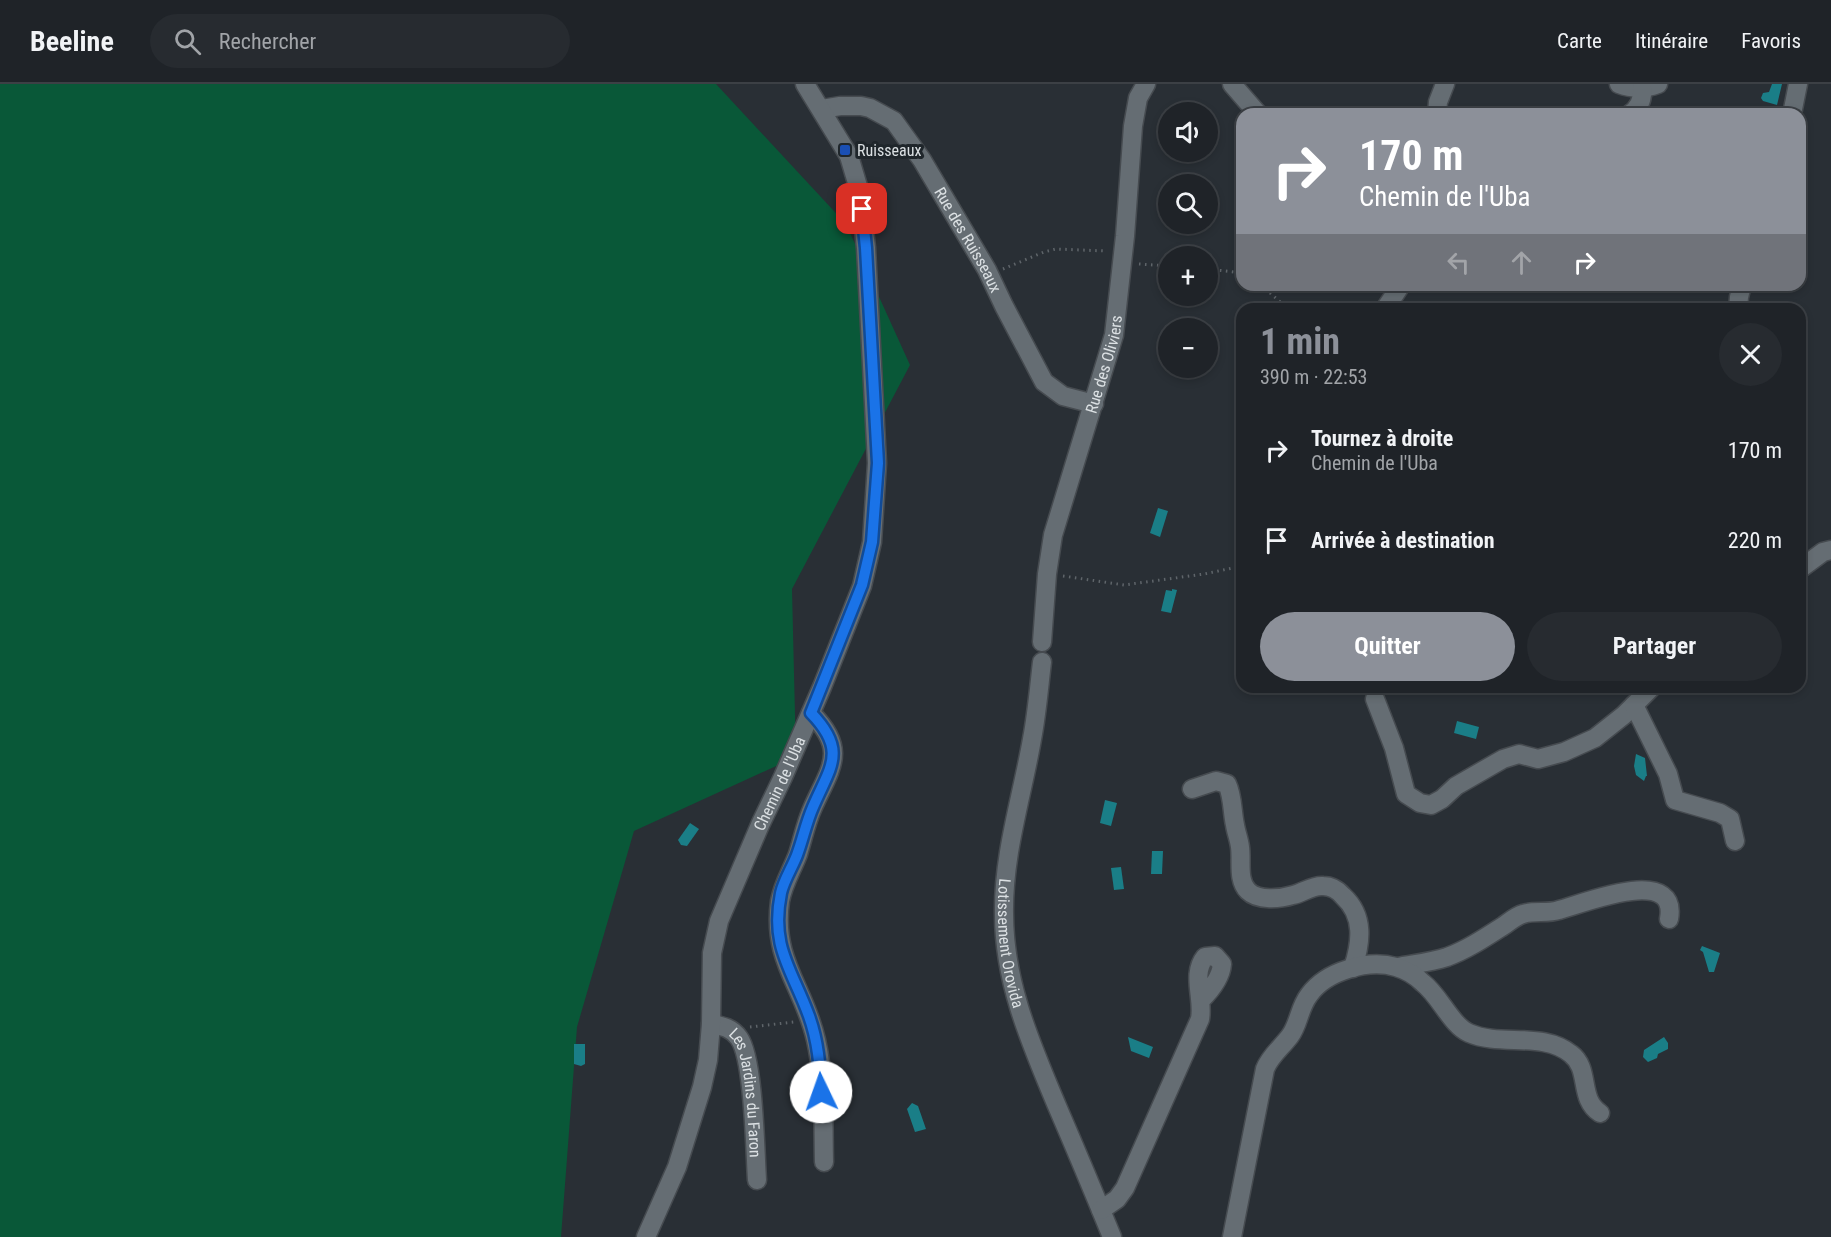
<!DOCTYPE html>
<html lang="fr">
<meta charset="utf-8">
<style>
body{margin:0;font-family:"Roboto Condensed",sans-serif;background:#272b30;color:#f1f3f6;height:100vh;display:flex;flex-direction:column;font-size:22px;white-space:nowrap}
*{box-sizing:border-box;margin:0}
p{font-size:20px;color:#a1a4a8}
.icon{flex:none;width:33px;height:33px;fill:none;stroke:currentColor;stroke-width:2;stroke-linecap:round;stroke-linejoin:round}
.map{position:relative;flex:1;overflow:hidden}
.sheet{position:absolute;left:1236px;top:219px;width:570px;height:390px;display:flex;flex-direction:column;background:#1f2328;border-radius:18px;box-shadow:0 3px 9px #0003,0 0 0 2px #3c4045}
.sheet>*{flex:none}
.guide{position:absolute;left:1236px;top:24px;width:570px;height:183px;border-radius:18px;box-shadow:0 3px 9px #0003,0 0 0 2px #3c4045;background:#8c9099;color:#fff;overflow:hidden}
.tools{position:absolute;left:1158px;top:18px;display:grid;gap:12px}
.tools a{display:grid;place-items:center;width:60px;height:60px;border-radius:50%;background:#1f2328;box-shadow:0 3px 9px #0003,0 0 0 2px #3c4045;font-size:30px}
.pin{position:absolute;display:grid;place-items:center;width:51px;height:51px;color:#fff;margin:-26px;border-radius:12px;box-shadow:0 3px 9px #0006}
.me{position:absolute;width:66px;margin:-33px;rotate:357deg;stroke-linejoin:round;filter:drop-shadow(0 0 4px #0008)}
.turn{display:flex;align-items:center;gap:21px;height:126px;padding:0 24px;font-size:27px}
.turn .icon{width:78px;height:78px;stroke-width:2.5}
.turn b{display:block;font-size:42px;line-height:51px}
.lanes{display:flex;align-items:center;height:57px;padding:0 24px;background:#0003;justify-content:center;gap:30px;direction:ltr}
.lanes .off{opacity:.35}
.round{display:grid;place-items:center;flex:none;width:63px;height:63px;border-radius:32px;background:#272b30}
.overview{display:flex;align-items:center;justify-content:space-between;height:102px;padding:0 24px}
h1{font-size:36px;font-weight:700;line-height:45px;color:#8c9099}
.button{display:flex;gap:12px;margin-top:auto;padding:12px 24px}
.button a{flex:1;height:69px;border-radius:36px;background:#8c9099;color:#fff;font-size:24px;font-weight:700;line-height:69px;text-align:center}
.button a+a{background:#272b30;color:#f1f3f6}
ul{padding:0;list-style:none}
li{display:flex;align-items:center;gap:18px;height:90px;padding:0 24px}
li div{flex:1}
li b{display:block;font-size:22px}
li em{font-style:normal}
header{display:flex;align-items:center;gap:36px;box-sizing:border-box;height:84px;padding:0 30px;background:#1f2328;border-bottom:2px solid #3c4045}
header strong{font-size:28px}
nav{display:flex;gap:33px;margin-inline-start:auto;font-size:21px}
.search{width:420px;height:54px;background:#272b30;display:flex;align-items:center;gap:15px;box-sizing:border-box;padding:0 21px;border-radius:33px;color:#a1a4a8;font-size:22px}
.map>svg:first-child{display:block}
.green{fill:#095838}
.water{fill:#1a7e87}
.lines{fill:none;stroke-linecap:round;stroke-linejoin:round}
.minor-casing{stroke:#464b50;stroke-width:21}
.path{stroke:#5f656a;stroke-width:3;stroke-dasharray:1.5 4.5;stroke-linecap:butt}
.minor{stroke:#656d73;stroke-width:18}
.route-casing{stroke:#114b97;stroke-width:15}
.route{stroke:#1a73e8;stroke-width:10}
.transit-dot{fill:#1a4fb4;stroke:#1f262b;stroke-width:2}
.labels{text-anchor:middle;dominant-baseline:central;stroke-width:6;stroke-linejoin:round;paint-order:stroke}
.poi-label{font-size:16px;fill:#dbe0e3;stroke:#1f262b;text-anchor:start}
.street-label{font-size:16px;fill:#dbe0e3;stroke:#1f262b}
</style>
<header>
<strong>Beeline</strong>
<div class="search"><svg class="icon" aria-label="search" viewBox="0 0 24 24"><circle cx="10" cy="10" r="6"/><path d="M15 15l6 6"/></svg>Rechercher</div>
<nav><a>Carte</a><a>Itinéraire</a><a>Favoris</a></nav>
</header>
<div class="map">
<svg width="1831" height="1153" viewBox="0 0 1831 1153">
<rect width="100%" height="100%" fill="#292f35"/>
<path class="green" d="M0 0H716L846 140 910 281 792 505 796 673 634 747 577 943 561 1153H0Z"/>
<g class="water">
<path d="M1772 0H1782L1777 21 1763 17 1761 14 1763 9 1769 8Z"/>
<path d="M1158 424 1168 427 1160 453 1150 449Z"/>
<path d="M1172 505 1177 506 1171 529 1161 527 1166 506 1172 507Z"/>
<path d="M1457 637 1479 643 1476 655 1454 649Z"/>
<path d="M1636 670 1645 674 1647 692H1646L1644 697 1636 691 1634 682Z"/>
<path d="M1105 716 1117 719 1111 742 1100 739Z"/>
<path d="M690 739 699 745 687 762 681 761 678 756Z"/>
<path d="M1152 767H1163L1162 790H1151Z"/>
<path d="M1121 783 1124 805 1114 806 1111 784Z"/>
<path d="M1702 862 1720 869 1714 888H1709L1703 868 1700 866Z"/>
<path d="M1128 953 1153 963 1149 974 1131 967Z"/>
<path d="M1664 953 1668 959V965L1658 970 1657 974 1648 978 1643 973 1644 966Z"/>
<path d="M574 960H585V980L581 982 574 980Z"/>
<path d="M912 1019 918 1022 926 1045 915 1048 907 1025Z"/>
</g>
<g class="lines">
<g class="minor-casing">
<g id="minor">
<path d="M1232 0 1258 30"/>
<path d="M1619 0C1632 5 1645 5 1658 0"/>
<path id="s1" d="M822 25 840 22H861L870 24 894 37 922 76 987 186 1004 222 1044 298 1063 312 1094 320"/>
<path d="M1437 30 1438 18 1445 0"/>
<path d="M1630 30C1639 24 1643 15 1642 4"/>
<path d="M1792 30 1798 0"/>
<path d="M1385 225 1401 201"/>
<path d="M1738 225 1739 213 1742 201"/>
<path d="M1800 485 1823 468 1831 466"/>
<path id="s2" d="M1042 558 1047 490 1053 451 1114 251 1125 152 1133 42 1138 14 1146 0"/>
<path id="s3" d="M1042 578C1039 603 1037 629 1032 655 1022 713 1003 770 1004 830 1004 899 1031 960 1057 1022 1076 1066 1094 1109 1112 1153"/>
<path d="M1375 615 1394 664 1406 710 1420 719 1431 721 1442 715 1456 702 1503 675 1519 670 1538 675 1564 668 1595 654 1624 631 1652 603"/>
<path d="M1634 621 1668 690 1675 716 1720 729 1730 735 1735 757"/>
<path d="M811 629C848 666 831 683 813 723 806 738 803 754 798 770 792 786 783 800 780 817 772 878 804 902 816 956 825 995 823 1038 824 1078"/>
<path d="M1192 705 1216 697 1227 700C1233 712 1232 728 1235 741 1236 748 1239 755 1240 763 1242 777 1237 796 1248 807 1258 817 1280 815 1293 811 1303 809 1312 801 1323 802 1331 802 1338 806 1343 812 1365 832 1361 859 1353 884"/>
<path d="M1398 883C1414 880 1432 878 1447 873 1466 866 1483 855 1500 844 1507 840 1515 832 1523 830 1535 826 1547 830 1559 826 1582 820 1679 780 1669 835"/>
<path id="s4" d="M711 940C723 942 732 944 739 954 754 975 755 1067 757 1096"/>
<path d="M1101 1126 1117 1115 1125 1104 1200 935C1204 915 1191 890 1205 873L1215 872 1222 880C1221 894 1211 906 1201 916"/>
<path id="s5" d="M646 1153 677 1083 702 1003 708 976 711 940 712 869 719 837 760 741 783 693 822 603 862 502 872 458 877 379 866 164 860 109 849 72 805 0"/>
<path d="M1232 1153 1265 985C1270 972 1281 964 1290 952 1299 940 1299 924 1309 911 1326 887 1368 875 1396 883 1406 886 1416 892 1423 899 1440 912 1451 941 1469 949 1501 963 1543 947 1571 970 1591 985 1578 1015 1600 1029"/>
</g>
</g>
<g class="path">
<path d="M1139 180 1168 182"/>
<path d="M1003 185 1044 168 1056 165 1106 167"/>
<path d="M1208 185 1242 189"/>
<path d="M1261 201 1288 225"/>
<path d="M1063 492 1124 501 1204 490 1242 482"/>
<path d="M750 943 794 938"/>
</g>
<use href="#minor" class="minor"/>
</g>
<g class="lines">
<g class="route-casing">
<path id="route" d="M821 1008C820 982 818 957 809 932 792 885 770 863 781 809 784 796 792 784 797 771 803 755 806 739 813 723 830 683 848 667 811 629L862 501 872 458 878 379 866 164 862 125"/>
</g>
<use href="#route" class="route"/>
</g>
<rect class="transit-dot" x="839" y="60" width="12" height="12" rx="3"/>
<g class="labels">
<g class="poi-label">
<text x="857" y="66">Ruisseaux</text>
</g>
<g class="street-label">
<text stroke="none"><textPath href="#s1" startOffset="216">Rue des Ruisseaux</textPath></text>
<text stroke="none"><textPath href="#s2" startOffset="286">Rue des Oliviers</textPath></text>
<text stroke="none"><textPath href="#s5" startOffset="478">Chemin de l'Uba</textPath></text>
<text stroke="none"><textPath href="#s3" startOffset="285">Lotissement Orovida</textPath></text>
<text stroke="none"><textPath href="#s4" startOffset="88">Les Jardins du Faron</textPath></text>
</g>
</g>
</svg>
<div class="tools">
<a><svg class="icon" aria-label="sound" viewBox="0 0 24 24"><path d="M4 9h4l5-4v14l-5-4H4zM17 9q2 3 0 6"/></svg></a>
<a><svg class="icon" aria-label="search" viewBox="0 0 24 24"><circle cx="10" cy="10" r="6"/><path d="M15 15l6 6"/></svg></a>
<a>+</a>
<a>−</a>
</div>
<div class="pin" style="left:862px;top:125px;background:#d93025"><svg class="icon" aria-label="arrive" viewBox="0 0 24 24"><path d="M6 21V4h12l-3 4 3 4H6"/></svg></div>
<svg class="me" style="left:821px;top:1008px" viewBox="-20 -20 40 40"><circle r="19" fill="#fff"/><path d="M0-13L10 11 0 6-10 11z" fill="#1a73e8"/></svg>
<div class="guide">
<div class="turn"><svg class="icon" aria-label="right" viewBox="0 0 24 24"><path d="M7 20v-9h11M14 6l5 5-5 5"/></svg><div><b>170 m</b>Chemin de l'Uba</div></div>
<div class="lanes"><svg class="icon off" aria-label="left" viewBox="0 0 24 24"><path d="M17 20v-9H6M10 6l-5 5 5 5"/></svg><svg class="icon off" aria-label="ahead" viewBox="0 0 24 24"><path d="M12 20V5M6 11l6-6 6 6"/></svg><svg class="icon" aria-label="right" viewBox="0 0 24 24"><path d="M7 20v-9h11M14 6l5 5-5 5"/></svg></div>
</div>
<section class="sheet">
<div class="overview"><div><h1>1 min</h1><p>390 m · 22:53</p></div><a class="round"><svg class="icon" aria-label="close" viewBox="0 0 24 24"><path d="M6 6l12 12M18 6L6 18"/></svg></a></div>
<ul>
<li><svg class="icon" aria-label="right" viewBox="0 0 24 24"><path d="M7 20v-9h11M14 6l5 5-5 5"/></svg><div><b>Tournez à droite</b><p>Chemin de l'Uba</p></div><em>170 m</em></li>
<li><svg class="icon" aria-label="arrive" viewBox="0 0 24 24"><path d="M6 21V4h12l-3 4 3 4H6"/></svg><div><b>Arrivée à destination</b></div><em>220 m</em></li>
</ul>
<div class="button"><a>Quitter</a><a>Partager</a></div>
</section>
</div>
